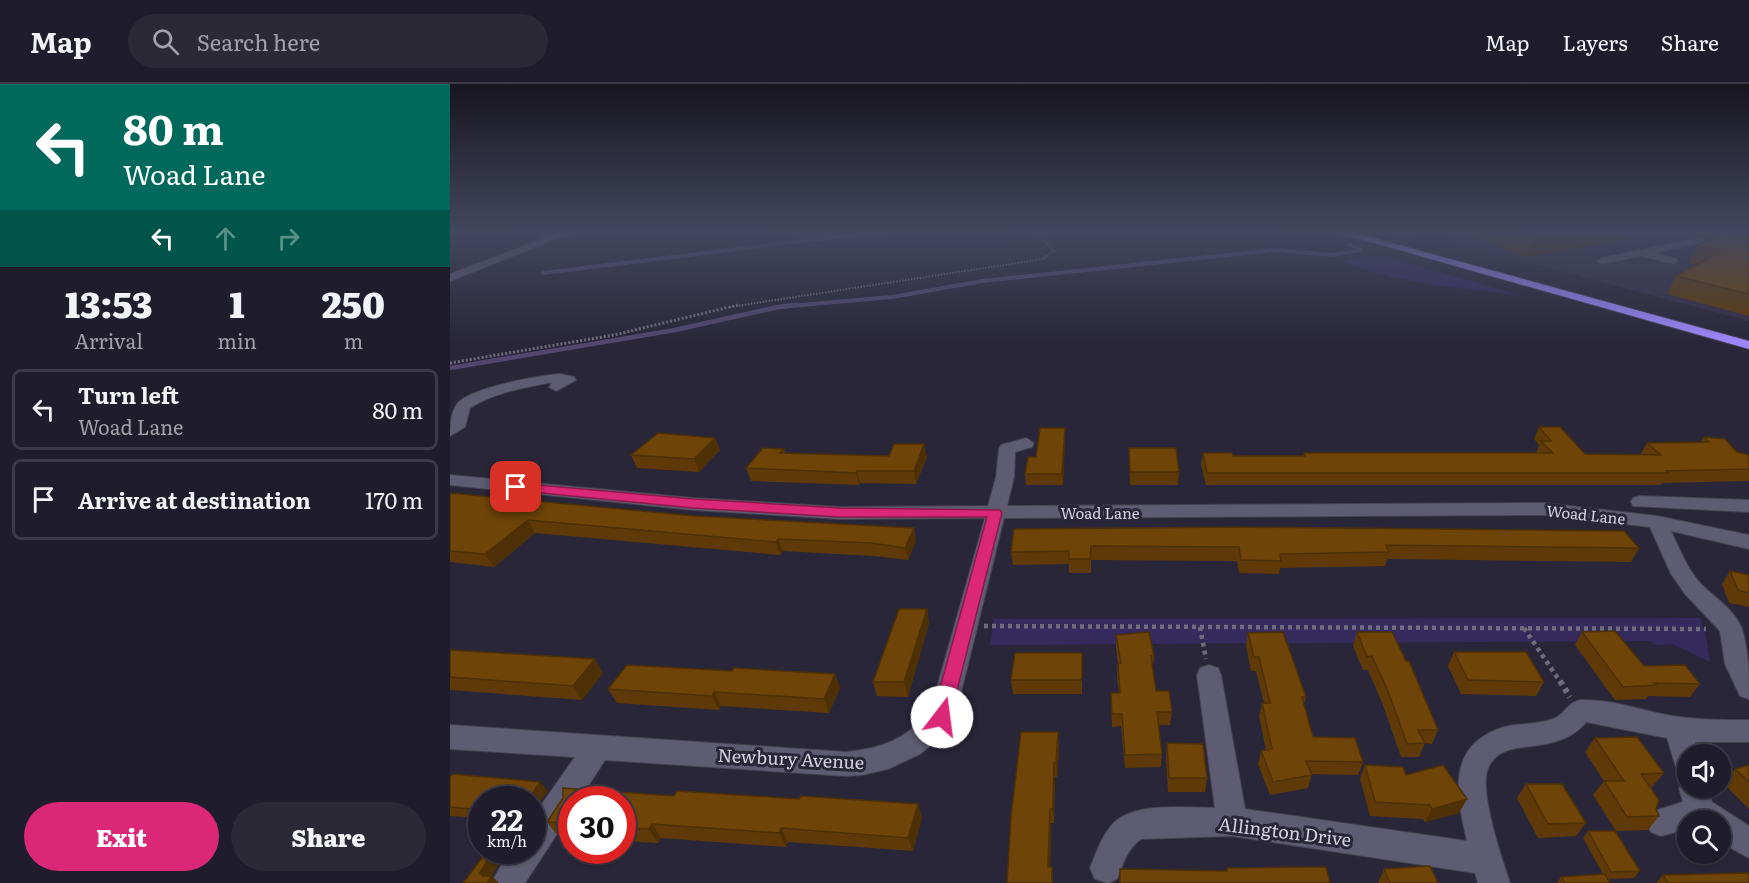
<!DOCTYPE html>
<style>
body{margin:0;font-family:Literata,serif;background:#2c2937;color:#f1f3f6;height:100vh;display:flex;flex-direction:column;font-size:22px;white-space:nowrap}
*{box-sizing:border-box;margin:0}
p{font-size:20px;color:#a1a1a9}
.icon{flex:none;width:33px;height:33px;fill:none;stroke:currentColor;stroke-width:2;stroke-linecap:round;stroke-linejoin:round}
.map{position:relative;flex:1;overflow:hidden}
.panel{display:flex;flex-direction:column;background:#1f1c2b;width:450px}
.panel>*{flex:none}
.banner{background:#00695c;color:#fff;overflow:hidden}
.controls{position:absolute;left:1227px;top:660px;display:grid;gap:12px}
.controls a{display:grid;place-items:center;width:54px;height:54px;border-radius:50%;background:#1f1c2b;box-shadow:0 2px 4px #0004,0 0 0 2px #3c3a47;font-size:30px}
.speed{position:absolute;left:18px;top:702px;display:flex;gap:12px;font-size:30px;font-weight:700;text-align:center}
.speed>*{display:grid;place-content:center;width:78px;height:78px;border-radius:50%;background:#1f1c2b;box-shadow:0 2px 4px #0004,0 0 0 2px #3c3a47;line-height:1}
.speed small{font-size:15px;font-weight:400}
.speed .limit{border:9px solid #d22;background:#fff;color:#111}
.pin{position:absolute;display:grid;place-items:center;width:51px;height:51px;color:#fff;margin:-26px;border-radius:12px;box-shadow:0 3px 9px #0006}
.me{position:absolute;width:66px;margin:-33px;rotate:15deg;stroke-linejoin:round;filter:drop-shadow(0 0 4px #0008)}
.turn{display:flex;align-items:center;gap:21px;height:126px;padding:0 24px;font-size:27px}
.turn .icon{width:78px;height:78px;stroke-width:2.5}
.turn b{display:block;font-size:42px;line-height:51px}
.lanes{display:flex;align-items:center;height:57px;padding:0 24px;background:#0003;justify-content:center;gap:30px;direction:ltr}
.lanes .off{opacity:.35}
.eta{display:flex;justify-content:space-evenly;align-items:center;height:102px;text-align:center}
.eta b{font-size:36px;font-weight:800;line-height:42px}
.action{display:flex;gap:12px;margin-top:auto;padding:12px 24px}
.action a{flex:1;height:69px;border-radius:36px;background:#db2777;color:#fff;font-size:24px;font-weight:800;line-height:69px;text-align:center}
.action a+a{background:#2c2937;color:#f1f3f6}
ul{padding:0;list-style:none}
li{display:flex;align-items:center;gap:18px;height:81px;margin:0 12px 9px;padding:0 12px;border:3px solid #3c3a47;border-radius:9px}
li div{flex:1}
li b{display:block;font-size:22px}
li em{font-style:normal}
header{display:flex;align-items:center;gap:36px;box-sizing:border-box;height:84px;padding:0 30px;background:#1f1c2b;border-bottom:2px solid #3c3a47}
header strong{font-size:28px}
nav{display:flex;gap:33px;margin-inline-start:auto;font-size:21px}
.search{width:420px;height:54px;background:#2c2937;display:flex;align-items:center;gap:15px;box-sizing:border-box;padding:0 21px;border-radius:33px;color:#a1a1a9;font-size:22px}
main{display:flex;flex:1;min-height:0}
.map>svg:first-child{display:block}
.built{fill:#332f48}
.green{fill:#342a5c}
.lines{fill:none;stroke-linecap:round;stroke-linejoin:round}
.stream-far1{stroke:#52486f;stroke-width:4}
.stream{stroke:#52486f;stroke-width:4.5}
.minor-casing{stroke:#444252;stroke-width:2}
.highway-casing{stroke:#444252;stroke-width:2}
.path-far3{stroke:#6f6d7d;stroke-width:2;stroke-dasharray:1.5 1.5;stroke-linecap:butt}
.path-far2{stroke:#6f6d7d;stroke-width:3;stroke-dasharray:2 2;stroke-linecap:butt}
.path-far1{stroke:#6f6d7d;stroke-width:4.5;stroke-dasharray:4 4;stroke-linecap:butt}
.path{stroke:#6f6d7d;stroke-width:6;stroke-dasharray:4.5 4.5;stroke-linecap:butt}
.minor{fill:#5e5c72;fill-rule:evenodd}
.highway{fill:#9c86fc;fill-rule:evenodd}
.wall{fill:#5f3a08}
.shaded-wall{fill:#4d3006}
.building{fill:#6e4409;stroke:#4d3006;stroke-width:1.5}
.route{fill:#db2777;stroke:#8e194d;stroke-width:1.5}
.labels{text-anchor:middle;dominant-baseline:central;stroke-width:6;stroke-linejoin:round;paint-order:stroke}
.street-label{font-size:15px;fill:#d4d3e0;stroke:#292639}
.near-street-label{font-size:18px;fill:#d4d3e0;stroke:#292639}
</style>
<header>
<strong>Map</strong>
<div class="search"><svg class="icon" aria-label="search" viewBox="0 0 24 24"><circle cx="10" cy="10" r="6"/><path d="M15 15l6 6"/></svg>Search here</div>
<nav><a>Map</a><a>Layers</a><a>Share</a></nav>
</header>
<main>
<section class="panel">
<div class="banner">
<div class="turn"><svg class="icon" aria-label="left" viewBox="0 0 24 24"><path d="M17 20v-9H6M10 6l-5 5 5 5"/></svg><div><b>80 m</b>Woad Lane</div></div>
<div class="lanes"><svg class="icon" aria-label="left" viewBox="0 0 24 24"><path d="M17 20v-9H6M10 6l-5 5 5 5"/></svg><svg class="icon off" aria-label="ahead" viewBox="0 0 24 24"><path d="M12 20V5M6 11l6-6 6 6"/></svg><svg class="icon off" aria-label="right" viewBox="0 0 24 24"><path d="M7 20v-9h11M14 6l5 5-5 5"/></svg></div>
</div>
<div class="eta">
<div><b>13:53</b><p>Arrival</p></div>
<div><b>1</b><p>min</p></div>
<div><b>250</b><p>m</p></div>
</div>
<ul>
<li><svg class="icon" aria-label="left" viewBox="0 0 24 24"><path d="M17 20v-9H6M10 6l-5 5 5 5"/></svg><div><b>Turn left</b><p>Woad Lane</p></div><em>80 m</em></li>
<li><svg class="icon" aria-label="arrive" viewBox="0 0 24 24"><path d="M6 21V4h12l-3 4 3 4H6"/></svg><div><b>Arrive at destination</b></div><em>170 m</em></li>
</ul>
<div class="action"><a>Exit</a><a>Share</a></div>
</section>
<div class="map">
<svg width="1299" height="799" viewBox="0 0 1299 799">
<rect width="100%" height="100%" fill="#292639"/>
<path class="built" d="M1024 147H1299V237L1004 159 997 151Z"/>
<g class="green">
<path d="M927 170 1073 212C1013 204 947 200 891 177Z"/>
<path d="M1250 534 1256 551 1260 578 1222 560 1204 561 1200 557 540 561 544 535Z"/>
</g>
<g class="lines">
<g class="stream-far1">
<path d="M949 149 965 147"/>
<path d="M93 189 435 147"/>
<path d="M329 223 442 213 533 197 825 166 883 171 911 166 900 161"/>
</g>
<path class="stream" d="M0 284 225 246 328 223 346 221"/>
<g class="minor-casing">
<g id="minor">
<path d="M113 147H126L0 197V190Z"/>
<path d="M1251 153 1254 154V158L1204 169 1227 175 1228 177 1223 180 1191 172 1152 180 1147 177 1152 174Z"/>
<path d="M111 290 124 293 126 296 106 307 99 303 102 299H98C72 304 43 309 20 324L15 343 0 352C0 343 1 328 7 320 19 304 90 291 111 290Z"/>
<path d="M576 354 584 359 582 363 565 368 564 393 557 422 1094 419 1207 432 1299 451V465L1221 447C1230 466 1237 485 1251 500 1265 514 1285 526 1292 545 1299 567 1299 593 1299 615L1290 612 1275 580 1270 547 1235 510 1221 490 1200 443 1094 431 554 434 505 633 491 653 470 670 438 685 412 691 396 692 155 676 129 716H122V727L75 799H41L60 766H82V734L125 673 0 665V641L396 668C434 664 454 656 480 628L535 434 390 435 243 426 0 401V391L243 414 390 423 538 422 546 393 549 365 551 361Z"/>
<path d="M1190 412 1299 416V428L1183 422 1181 418 1183 414Z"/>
<path d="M759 581 768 584 771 591 795 725 1017 757C1006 710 996 661 1054 643 1069 639 1087 641 1103 635 1115 631 1118 617 1132 616 1161 615 1190 626 1217 631 1244 636 1272 636 1299 636V658H1245L1249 670H1238V704H1257L1262 718 1299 742V774L1270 758V736H1238V745L1211 752 1201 748 1196 738 1201 728 1233 718 1229 704 1233 695 1237 693 1228 690 1217 654 1136 638C1123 655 1103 659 1083 662 1066 664 1048 665 1039 682 1027 703 1052 775 1060 799H1028L1025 789 782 752 691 755C677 765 673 780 667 795L658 799 645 795 640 784C646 769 651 754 661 742 681 717 736 724 765 724L747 591 750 584Z"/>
</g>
</g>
<g class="highway-casing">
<path id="highway" d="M882 147H898L1299 257V265Z"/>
</g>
<path class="path-far3" d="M280 223 593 175 604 167 584 147"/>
<path class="path-far2" d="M0 279 164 251 288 221"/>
<g class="path-far1">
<path d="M534 542 1256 545"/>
<path d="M750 543 756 575"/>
<path d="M1074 544 1111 599"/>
</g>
<path class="path" d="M1110 597 1120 613"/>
<use href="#minor" class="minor"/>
<use href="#highway" class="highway"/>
</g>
<g class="wall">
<path d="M1011 147H1180L1177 155 1076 173 1011 148Z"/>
<path d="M1239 147H1299V232L1217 210 1226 192 1247 181 1239 179 1248 162 1264 154Z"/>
<path d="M1089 343 1135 370 1190 371 1197 359 1251 358 1254 353 1287 368 1299 371V397L1212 399 1211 401H756L751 381 753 369 783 372H853L854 369H1087H1086L1089 361 1084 355Z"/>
<path d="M265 354 270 366 249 388 187 384 181 371Z"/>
<path d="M615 355 613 401H576L575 390 586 373Z"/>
<path d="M474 360 477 373 466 400 410 399 409 401 301 397 296 384 334 365 335 369 439 372Z"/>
<path d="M679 364 729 388 728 401H680Z"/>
<path d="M0 409 245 432 464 444 466 457 458 476 424 472 333 467 330 471 85 449 44 483 0 478Z"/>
<path d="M564 445 1189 464 1181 478 937 475 935 482 830 484 829 490 789 489 787 477 641 476V489H619V480L563 481 561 468Z"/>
<path d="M1280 487 1299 491V523L1279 519 1272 500Z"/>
<path d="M477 525 479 539 458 613 427 612 423 598Z"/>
<path d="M907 548 988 646 982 660 975 659 969 673H951L933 621 918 586H913L903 562Z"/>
<path d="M1132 548 1194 582 1250 600 1240 613 1198 612 1196 615 1165 616 1125 561Z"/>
<path d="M798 549 856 613 854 620 863 653 913 678 908 691 862 690 858 704 820 711 808 680 811 667 816 666 809 632 812 619H814L806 587H801L796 562Z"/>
<path d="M666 551 704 572 703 584 706 607 722 628 720 641H708L712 670 711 683 675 684 671 642 662 643 661 609H669L667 592 668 579 666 564Z"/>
<path d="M0 566 145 575 153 589 132 616 0 606Z"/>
<path d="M1004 568 1094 598 1086 612 1011 610 998 582Z"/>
<path d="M632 569V610H563L561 596Z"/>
<path d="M282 587 385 590 390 604 379 629 271 622 269 626 167 619 158 605Z"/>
<path d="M608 648 609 663 607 693H605L604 739H601L600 783H602L603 799H557Z"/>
<path d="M1145 654 1214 689 1202 703H1200L1206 725 1209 732 1198 746 1166 747 1143 711 1154 697 1135 668Z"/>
<path d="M717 659 757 694 755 708H718L716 674Z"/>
<path d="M915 681 956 691 1009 729 975 738 973 735 920 732 910 695Z"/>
<path d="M1299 681V725L1273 699 1285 685Z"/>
<path d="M0 693 98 707 82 729V716H32V734L0 732Z"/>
<path d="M1076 700 1136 739 1126 752 1088 754 1067 714Z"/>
<path d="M113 704 224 712 227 707 349 715 351 712 468 720 472 734 463 767 338 758 336 763 211 754 208 759 172 757V716H122V753L108 752 97 738 113 714Z"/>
<path d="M1138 747 1190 787 1184 794 1157 795 1160 799H1107L1111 793 1153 790 1133 754Z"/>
<path d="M934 785 988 799H928Z"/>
<path d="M1213 791 1299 799H1206Z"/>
</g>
<g class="shaded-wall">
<path d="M1138 147H1180L1177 155 1076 173 1082 156Z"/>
<path d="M615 344V355L613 401 612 390Z"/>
<path d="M265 354 270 366 249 388 244 375Z"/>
<path d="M474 360 477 373 466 400 464 387Z"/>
<path d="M407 387 410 399 409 401 406 389Z"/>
<path d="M78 436 85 449 44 483 35 470Z"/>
<path d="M464 444 466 457 458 476 455 464Z"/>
<path d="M328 455 333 467 330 471 326 458Z"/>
<path d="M477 525 479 539 458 613 454 598Z"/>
<path d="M145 575 153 589 132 616 123 602Z"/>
<path d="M385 590 390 604 379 629 374 615Z"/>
<path d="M264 608 271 622 269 626 262 612Z"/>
<path d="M608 648 609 663 607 693 606 679Z"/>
<path d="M604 679 605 693 604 739 603 725Z"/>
<path d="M90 698 98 707 82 729V716H78Z"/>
<path d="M1017 715 1009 729 975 738 982 725Z"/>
<path d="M468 720 472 734 463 767 458 754Z"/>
<path d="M600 725 601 739 600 797 598 783Z"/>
<path d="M202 740 211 754 208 759 199 745Z"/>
<path d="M331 744 338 758 336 763 329 749Z"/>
<path d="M43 766H57L42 792 49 799H37L30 789Z"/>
</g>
<g class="building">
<path d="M1056 147H1138L1082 156Z"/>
<path d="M1290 147H1299V150Z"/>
<path d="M1274 148 1290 152 1282 154 1299 157V210L1226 192 1272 167 1248 162Z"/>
<path d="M1089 343H1110L1135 370 1211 371 1197 359 1259 358 1254 353 1275 355 1287 368 1299 371V385L1216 387 1218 389H757L753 369H782L783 372H855L854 369H1103L1091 357H1101Z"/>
<path d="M590 344H615L612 390H575L578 373H586Z"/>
<path d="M208 349 265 354 244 375 181 371Z"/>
<path d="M444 360H474L464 387H407L406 389 296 384 313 364 334 365 330 369 439 372Z"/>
<path d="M679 364H726L729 388H680Z"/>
<path d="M0 409 245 432 464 444 455 464 421 459 328 455 326 458 78 436 35 470 0 467Z"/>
<path d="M785 443 1174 447 1189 464 936 461 939 468 830 470 831 477 791 476 789 463 641 462 640 475H619V467L561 468 564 445Z"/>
<path d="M1280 487 1299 491V509L1288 506Z"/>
<path d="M449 525H477L454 598H423Z"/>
<path d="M1165 547 1194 582 1235 581 1250 600 1204 599 1206 601 1173 603 1132 548Z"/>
<path d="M699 548 704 572H701L706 607H719L722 628H707L712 670 675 671 672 630H662L661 609H670L668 580 671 579 666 551Z"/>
<path d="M833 548 856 613H852L863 653 905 654 913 678 856 677 862 691 823 698 811 667 822 665 812 619H820L809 573H804L798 549Z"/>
<path d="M907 548H942L956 577H959L988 646H968L975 659 957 660 938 607 922 572 917 573Z"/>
<path d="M0 566 145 575 123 602 0 593Z"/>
<path d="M1004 568H1076L1094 598 1018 596Z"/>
<path d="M565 569H632V596H561Z"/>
<path d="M177 581 282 587 284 584 385 590 374 615 264 608 262 612 158 605Z"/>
<path d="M571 648H608L606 679H604L603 725H600L598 783H602V799H557L561 733Z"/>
<path d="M1187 653 1214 689 1191 690 1209 716 1206 725 1209 732 1177 733 1154 697H1174L1145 654Z"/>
<path d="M717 659 753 660 757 694H719Z"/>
<path d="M915 681 953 683 956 691 993 681 1017 715 982 725 980 721 925 718Z"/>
<path d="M1299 681V698L1285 685Z"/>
<path d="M3 690 90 698 78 716H32V726L0 723V693Z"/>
<path d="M1076 700H1112L1136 739 1098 740Z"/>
<path d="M113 704 224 712 227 707 349 715 351 712 468 720 458 754 331 744 329 749 202 740 199 745 172 744V716H122V740L97 738 113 714Z"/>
<path d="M1138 747H1165L1190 787 1161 788Z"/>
<path d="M38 766H43L30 789 32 792H42L37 799H13Z"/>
<path d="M980 782 988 799H940L934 785Z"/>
<path d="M876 783 880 799H670V785L777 787V784Z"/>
<path d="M1299 789V799H1218L1213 791Z"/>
<path d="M1155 790 1160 799H1115L1111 793Z"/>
</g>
<linearGradient id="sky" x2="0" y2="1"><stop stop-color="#17151f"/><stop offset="0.57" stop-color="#43475f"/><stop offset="1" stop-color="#43475f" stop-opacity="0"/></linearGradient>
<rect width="1299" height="259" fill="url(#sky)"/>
<path class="route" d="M66 399 243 415 390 424 550 426 552 429 499 638 492 641 485 638 482 633 537 433H390L243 424 61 406 59 403 61 400Z"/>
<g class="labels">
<g class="street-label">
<text x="650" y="428">Woad Lane</text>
<text transform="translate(1136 430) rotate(6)">Woad Lane</text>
</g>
<g class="near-street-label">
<text transform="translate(341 674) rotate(3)">Newbury Avenue</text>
<text transform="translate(835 747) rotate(7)">Allington Drive</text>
</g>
</g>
</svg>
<div class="controls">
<a><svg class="icon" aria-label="sound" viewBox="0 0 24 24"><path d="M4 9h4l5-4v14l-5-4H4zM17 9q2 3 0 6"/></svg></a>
<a><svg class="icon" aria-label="search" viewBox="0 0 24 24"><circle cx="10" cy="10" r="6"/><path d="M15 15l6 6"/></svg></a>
</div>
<div class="speed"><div>22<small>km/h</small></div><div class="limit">30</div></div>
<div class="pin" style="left:66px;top:403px;background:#d93025"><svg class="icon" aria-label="arrive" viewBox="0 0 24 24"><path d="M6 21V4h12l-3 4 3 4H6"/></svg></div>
<svg class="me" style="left:492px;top:633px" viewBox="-20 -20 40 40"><circle r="19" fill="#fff"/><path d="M0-13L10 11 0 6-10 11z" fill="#db2777"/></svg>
</div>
</main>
